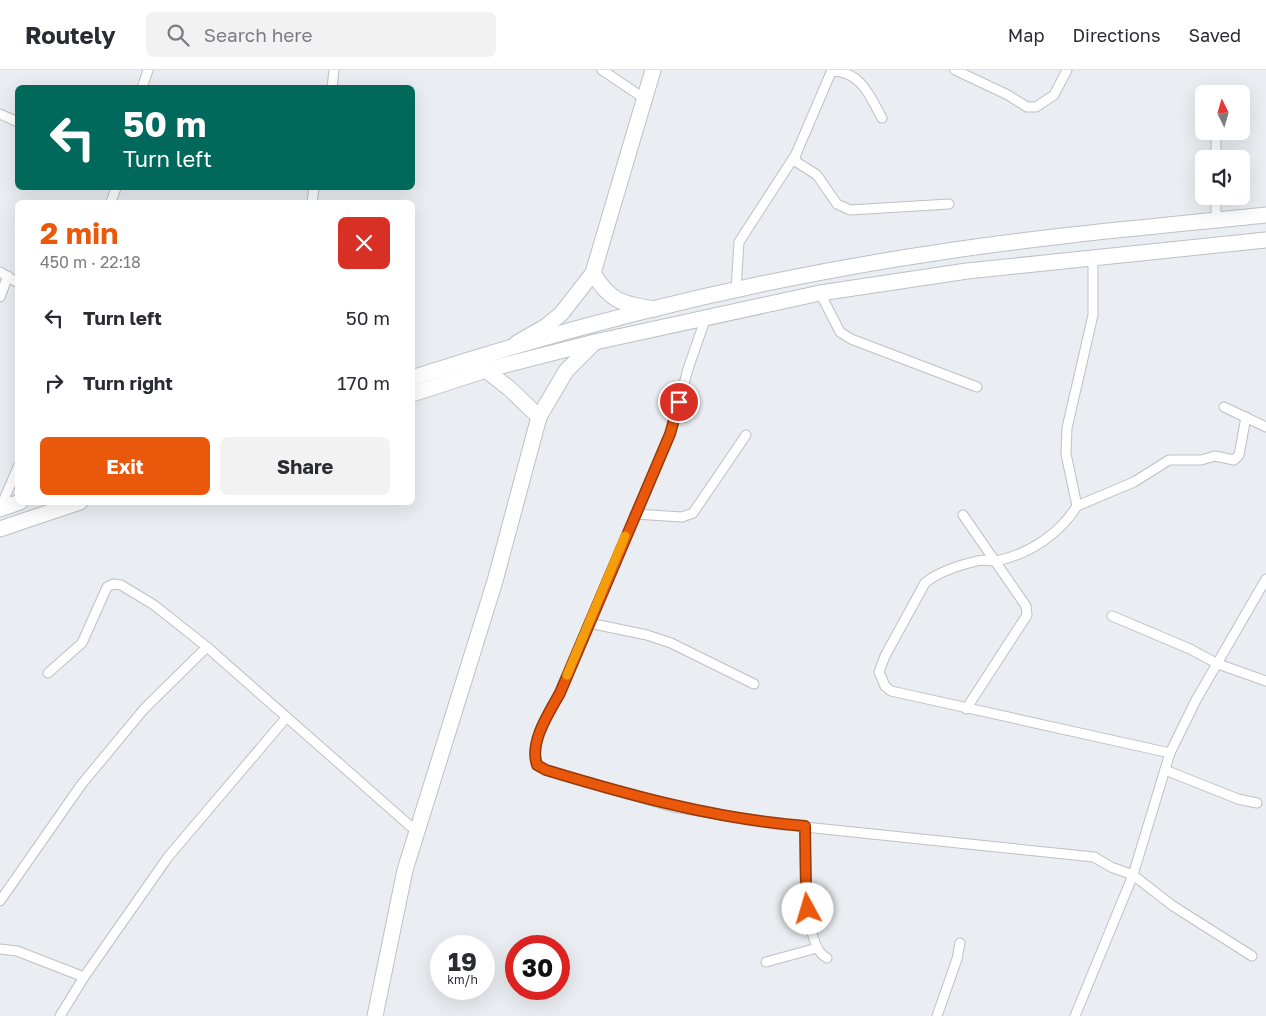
<!DOCTYPE html>
<meta charset="utf-8">
<style>
body{margin:0;font-family:"Golos Text",sans-serif;background:#f2f2f3;color:#2b2b33;height:100vh;display:flex;flex-direction:column;font-size:19px;white-space:nowrap}
*{box-sizing:border-box;margin:0}
p{font-size:16px;color:#7c7c81}
.icon{flex:none;width:28px;height:28px;fill:none;stroke:currentColor;stroke-width:2;stroke-linecap:round;stroke-linejoin:round}
.map{position:relative;flex:1;overflow:hidden}
.drawer{position:absolute;left:15px;top:130px;width:400px;height:305px;display:flex;flex-direction:column;background:#fff;border-radius:8px;box-shadow:0 5px 20px #0002}
.drawer>*{flex:none}
.top-card{position:absolute;left:15px;top:15px;width:400px;height:105px;border-radius:8px;box-shadow:0 5px 20px #0002;background:#00695c;color:#fff;overflow:hidden}
.needle{width:32px;rotate:355deg}
.controls{position:absolute;left:1195px;top:15px;display:grid;gap:10px}
.controls a{display:grid;place-items:center;width:55px;height:55px;border-radius:8px;background:#fff;box-shadow:0 5px 20px #0002;font-size:25px}
.speed{position:absolute;left:430px;top:865px;display:flex;gap:10px;font-size:25px;font-weight:700;text-align:center}
.speed>*{display:grid;place-content:center;width:65px;height:65px;border-radius:50%;background:#fff;box-shadow:0 5px 20px #0002;line-height:1}
.speed small{font-size:12px;font-weight:400}
.speed .limit{border:8px solid #d22;background:#fff;color:#111}
.pin{position:absolute;display:grid;place-items:center;width:42px;height:42px;color:#fff;margin:-21px;border:2px solid #fff;border-radius:50%;box-shadow:0 1px 5px #0007}
.me{position:absolute;width:55px;margin:-28px;rotate:354deg;stroke-linejoin:round;filter:drop-shadow(0 0 4px #0008)}
.turn{display:flex;align-items:center;gap:18px;height:105px;padding:0 25px;font-size:22px}
.turn .icon{width:65px;height:65px;stroke-width:2.5}
.turn b{display:block;font-size:35px;line-height:42px}
.round{display:grid;place-items:center;flex:none;width:52px;height:52px;border-radius:8px;background:#f2f2f3}
.headline{display:flex;align-items:center;justify-content:space-between;height:85px;padding:0 25px}
h1{font-size:30px;font-weight:700;line-height:38px;color:#ea580c}
.cta{display:flex;gap:10px;margin-top:auto;padding:10px 25px}
.cta a{flex:1;height:58px;border-radius:8px;background:#ea580c;color:#fff;font-size:20px;font-weight:700;line-height:58px;text-align:center}
.cta a+a{background:#f2f2f3;color:#2b2b33}
ul{padding:0;list-style:none}
li{display:flex;align-items:center;gap:15px;height:65px;padding:0 25px}
li div{flex:1}
li b{display:block;font-size:19px}
li em{font-style:normal}
header{display:flex;align-items:center;gap:30px;box-sizing:border-box;height:70px;padding:0 25px;background:#fff;border-bottom:1px solid #e1e1e2}
header strong{font-size:24px}
nav{display:flex;gap:28px;margin-inline-start:auto;font-size:18px}
.search{width:350px;height:45px;background:#f2f2f3;display:flex;align-items:center;gap:12px;box-sizing:border-box;padding:0 18px;border-radius:8px;color:#7c7c81;font-size:19px}
.map>svg:first-child{display:block}
.lines{fill:none;stroke-linecap:round;stroke-linejoin:round}
.minor-casing{stroke:#bdc0c4;stroke-width:11}
.primary-casing{stroke:#bdc0c4;stroke-width:17}
.trunk-casing{stroke:#bdc0c4;stroke-width:17}
.minor{stroke:#fff;stroke-width:9}
.primary{stroke:#fff;stroke-width:15}
.trunk{stroke:#fff;stroke-width:15}
.route-casing{stroke:#983908;stroke-width:12}
.route{stroke:#ea580c;stroke-width:9}
.slow{stroke:#f59e0b;stroke-width:9}
</style>
<header>
<strong>Routely</strong>
<div class="search"><svg class="icon" aria-label="search" viewBox="0 0 24 24"><circle cx="10" cy="10" r="6"/><path d="M15 15l6 6"/></svg>Search here</div>
<nav><a>Map</a><a>Directions</a><a>Saved</a></nav>
</header>
<div class="map">
<svg width="1266" height="946" viewBox="0 0 1266 946">
<rect width="100%" height="100%" fill="#eaedf1"/>
<g class="lines">
<g class="minor-casing">
<g id="minor">
<path d="M602 0 645 29"/>
<path d="M955 0 1008 25 1027 37H1036L1054 25 1067 0"/>
<path d="M832 1C862 2 869 25 882 48"/>
<path d="M142 18 148 0"/>
<path d="M332 18 334 0"/>
<path d="M0 44 18 52"/>
<path d="M1216 61V89"/>
<path d="M796 84 795 91 817 105 837 134 850 140 949 134"/>
<path d="M111 132 116 118"/>
<path d="M312 132 314 118"/>
<path d="M1216 150V126"/>
<path d="M1093 187V245L1067 358 1066 384 1077 436C1060 463 1031 483 1000 490 992 492 985 489 977 491 960 495 938 502 925 513L885 586 879 602 885 616 891 621 1170 683"/>
<path d="M0 202 18 213"/>
<path d="M736 219 739 172 796 84 832 0"/>
<path d="M820 223 840 262 851 269 977 317"/>
<path d="M0 227 8 206"/>
<path d="M706 247 688 299 670 365 559 623C549 644 529 672 537 695L546 700 673 737 776 754 1094 787 1111 797 1133 805 1173 836 1252 886"/>
<path d="M1224 337 1266 357"/>
<path d="M1077 436 1134 412 1169 390H1201L1215 386 1234 390 1239 385 1246 347"/>
<path d="M0 439 18 397"/>
<path d="M635 444 682 447 693 443 746 365"/>
<path d="M963 445 1026 536 1027 545 966 639"/>
<path d="M1112 546 1190 579 1218 594 1266 611"/>
<path d="M589 553 647 565 671 573 754 614"/>
<path d="M48 603 82 573 107 517 113 514 121 515 154 535 207 577 417 762"/>
<path d="M1165 700 1238 729 1257 733"/>
<path d="M805 756C805 782 802 877 827 888"/>
<path d="M0 831 81 715 144 639 207 577"/>
<path d="M0 879 17 881 84 907"/>
<path d="M766 892 817 878"/>
<path d="M60 946 84 907 168 787 286 648"/>
<path d="M937 946 957 889 960 873"/>
<path d="M1075 946 1133 805 1170 683 1196 630 1266 509"/>
</g>
</g>
<g class="primary-casing">
<g id="primary">
<path d="M593 203C610 232 623 234 655 239"/>
<path d="M517 273 545 257 561 244 593 203 653 0"/>
<path d="M486 300 510 319 539 347"/>
<path d="M375 946 405 800 495 511 539 347 566 301 595 272"/>
</g>
</g>
<g class="trunk-casing">
<g id="trunk">
<path d="M412 308C587 251 767 207 948 181 1054 165 1160 156 1266 145"/>
<path d="M412 324 486 300 595 272 820 223 967 201 1266 170"/>
<path d="M0 439 20 432"/>
<path d="M0 459 80 432"/>
</g>
</g>
<use href="#minor" class="minor"/>
<use href="#primary" class="primary"/>
<use href="#trunk" class="trunk"/>
</g>
<g class="lines">
<g class="route-casing">
<path id="route" d="M679 332 670 364 560 623C549 643 529 672 537 695L546 700C632 726 716 749 805 756L806 818 808 839"/>
</g>
<use href="#route" class="route"/>
<path class="slow" d="M567 605 625 466"/>
</g>
</svg>
<div class="controls">
<a><svg class="needle" viewBox="-14 -14 28 28"><path d="M0-13l5 13h-10z" fill="#e53935"/><path d="M0 13l5-13h-10z" fill="#7c7c81"/></svg></a>
<a><svg class="icon" aria-label="sound" viewBox="0 0 24 24"><path d="M4 9h4l5-4v14l-5-4H4zM17 9q2 3 0 6"/></svg></a>
</div>
<div class="speed"><div>19<small>km/h</small></div><div class="limit">30</div></div>
<div class="pin" style="left:679px;top:332px;background:#d93025"><svg class="icon" aria-label="arrive" viewBox="0 0 24 24"><path d="M6 21V4h12l-3 4 3 4H6"/></svg></div>
<svg class="me" style="left:808px;top:839px" viewBox="-20 -20 40 40"><circle r="19" fill="#fff"/><path d="M0-13L10 11 0 6-10 11z" fill="#ea580c"/></svg>
<div class="top-card">
<div class="turn"><svg class="icon" aria-label="left" viewBox="0 0 24 24"><path d="M17 20v-9H6M10 6l-5 5 5 5"/></svg><div><b>50 m</b>Turn left</div></div>
</div>
<section class="drawer">
<div class="headline"><div><h1>2 min</h1><p>450 m · 22:18</p></div><a class="round" style="background:#d93025;color:#fff"><svg class="icon" aria-label="close" viewBox="0 0 24 24"><path d="M6 6l12 12M18 6L6 18"/></svg></a></div>
<ul>
<li><svg class="icon" aria-label="left" viewBox="0 0 24 24"><path d="M17 20v-9H6M10 6l-5 5 5 5"/></svg><div><b>Turn left</b></div><em>50 m</em></li>
<li><svg class="icon" aria-label="right" viewBox="0 0 24 24"><path d="M7 20v-9h11M14 6l5 5-5 5"/></svg><div><b>Turn right</b></div><em>170 m</em></li>
</ul>
<div class="cta"><a>Exit</a><a>Share</a></div>
</section>
</div>
